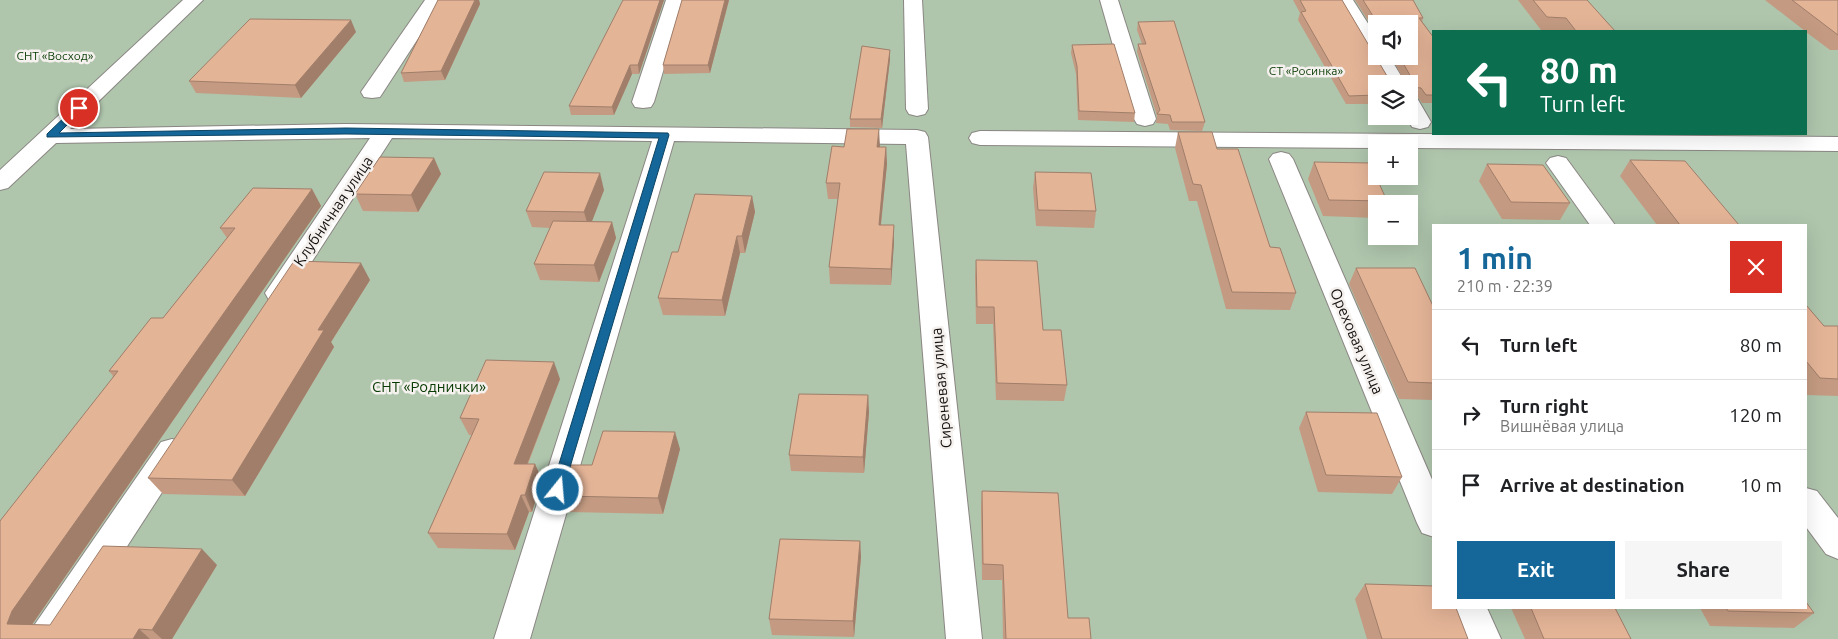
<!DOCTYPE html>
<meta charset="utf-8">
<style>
body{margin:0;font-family:Ubuntu,sans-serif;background:#f6f6f6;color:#202124;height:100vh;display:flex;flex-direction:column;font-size:19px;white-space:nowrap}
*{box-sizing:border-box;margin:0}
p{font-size:16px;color:#757577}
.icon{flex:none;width:28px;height:28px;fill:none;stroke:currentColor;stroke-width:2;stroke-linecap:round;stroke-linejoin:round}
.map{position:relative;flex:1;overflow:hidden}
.drawer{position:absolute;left:1432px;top:224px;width:375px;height:385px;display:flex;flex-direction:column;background:#fff;border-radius:0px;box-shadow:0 5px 20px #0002}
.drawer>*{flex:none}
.hud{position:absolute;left:1432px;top:30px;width:375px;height:105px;border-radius:0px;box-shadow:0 5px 20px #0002;background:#0b6e4f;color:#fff;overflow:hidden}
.tools{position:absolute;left:1368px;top:15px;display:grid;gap:10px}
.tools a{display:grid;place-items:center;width:50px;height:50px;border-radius:0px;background:#fff;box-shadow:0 5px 20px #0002;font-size:25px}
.pin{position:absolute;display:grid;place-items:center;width:42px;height:42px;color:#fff;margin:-21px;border:2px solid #fff;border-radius:50%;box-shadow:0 1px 5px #0007}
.me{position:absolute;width:55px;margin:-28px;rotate:17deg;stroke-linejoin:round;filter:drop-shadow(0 0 4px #0008)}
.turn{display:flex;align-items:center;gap:18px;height:105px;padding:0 25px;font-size:22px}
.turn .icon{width:65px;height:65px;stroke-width:2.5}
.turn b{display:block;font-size:35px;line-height:42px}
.round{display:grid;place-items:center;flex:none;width:52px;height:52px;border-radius:0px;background:#f6f6f6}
.headline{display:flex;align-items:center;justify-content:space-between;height:85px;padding:0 25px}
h1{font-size:30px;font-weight:600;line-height:38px;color:#146798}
.primary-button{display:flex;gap:10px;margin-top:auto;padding:10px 25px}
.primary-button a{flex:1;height:58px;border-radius:0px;background:#146798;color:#fff;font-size:20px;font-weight:600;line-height:58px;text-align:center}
.primary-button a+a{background:#f6f6f6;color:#202124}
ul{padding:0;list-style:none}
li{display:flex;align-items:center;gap:15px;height:70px;padding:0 25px;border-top:1px solid #e0e0e0}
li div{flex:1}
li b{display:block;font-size:19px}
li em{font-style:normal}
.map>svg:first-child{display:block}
.green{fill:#afc5ac;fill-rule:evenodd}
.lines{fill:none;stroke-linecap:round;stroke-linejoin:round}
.minor-casing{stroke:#8a8683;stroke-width:2}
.minor{fill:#fff;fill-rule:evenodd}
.wall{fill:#c49b82}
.shaded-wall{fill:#a07e6a}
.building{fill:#e4b497;stroke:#a07e6a}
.route{fill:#146798;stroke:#0d4363}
.labels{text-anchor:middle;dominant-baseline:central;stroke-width:5;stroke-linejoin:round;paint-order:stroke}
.far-park-label{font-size:12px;fill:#083b03;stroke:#f5f1ee}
.street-label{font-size:15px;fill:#141211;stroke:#f5f1ee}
.park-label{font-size:15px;fill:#083b03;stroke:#f5f1ee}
</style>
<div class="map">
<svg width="1838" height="639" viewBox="0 0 1838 639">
<rect width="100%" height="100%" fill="#e8e3e1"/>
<path class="green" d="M0 0H1838V639H0ZM1376 24H1409V56H1376ZM1434 31H1806V134H1434ZM1376 84H1409V116H1376ZM1376 144H1409V176H1376ZM1376 204H1409V236H1376ZM1434 225H1806V608H1434Z"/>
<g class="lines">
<g class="minor-casing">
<g id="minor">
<path d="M183 0H203L70 129 345 124 917 130 925 132 928 137 982 639H946L906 144 674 141 530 639H494L652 141 392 138 287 300 278 302 269 300 265 293 370 138 56 143 8 188 0 190V170Z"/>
<path d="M425 0H443L380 97 372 98 364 97 361 92Z"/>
<path d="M666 0H684L654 102 651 107 643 108 635 107 632 102Z"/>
<path d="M904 0H922L928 109 925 114 917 116 909 114 906 109Z"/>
<path d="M1100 0H1118L1156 119 1153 124 1145 126 1137 124 1134 119Z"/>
<path d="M1335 0H1353L1376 36V56H1389L1406 84H1385Z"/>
<path d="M1409 97 1417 98 1431 122 1428 127 1420 129 1412 127 1406 116H1409Z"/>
<path d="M980 131 1838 137V151L1409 148V144H1376V148L980 145 972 143 969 138 972 133Z"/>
<path d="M1281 152 1289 154 1293 159 1434 484V537L1422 533 1417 523 1269 159 1273 154Z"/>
<path d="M1558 156 1566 158 1615 225H1590L1546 163 1550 158Z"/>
<path d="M172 439 183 442 188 451 183 460 67 639H28L33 627 161 442Z"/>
<path d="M1806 488 1817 491 1838 518V559L1826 554 1806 527Z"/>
<path d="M1451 608H1487L1501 639H1465Z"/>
</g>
</g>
<use href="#minor" class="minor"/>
</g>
<g class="wall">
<path d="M438 0H479L480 4 445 80 404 82 401 73Z"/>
<path d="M664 0 639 74H632L614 115H571L569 106Z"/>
<path d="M682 0H729L710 73 664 74 663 65Z"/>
<path d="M1293 0H1342L1387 76 1402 77 1391 56H1409V24H1376V33L1355 0H1413L1423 18 1422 22 1434 38V103H1422L1417 96 1410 95 1409 99V84H1376V104H1346L1298 20 1300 13Z"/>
<path d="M1518 0H1587L1615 31H1560V30H1541Z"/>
<path d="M1765 0H1838V50H1830L1806 32V31H1805Z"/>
<path d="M1138 22 1205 122 1202 131 1170 130 1168 124 1156 123 1157 116 1137 52 1138 44H1142L1137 30Z"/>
<path d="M356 32 301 98 196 93 189 81Z"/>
<path d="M1072 45 1135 113 1134 122 1078 120 1076 74 1071 53Z"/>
<path d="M890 50V59L882 128 850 127V119Z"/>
<path d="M1178 132 1217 149 1296 293 1290 310 1226 309 1197 201H1189L1175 148Z"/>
<path d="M879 147H886L887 164 881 225 894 242 891 285 830 284 829 267 838 199H828L826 183Z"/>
<path d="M434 158 441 174 418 212 363 211 355 194Z"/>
<path d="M1630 160 1739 225H1657L1620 176Z"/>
<path d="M1314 162 1387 201 1386 204H1376V218L1323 216 1308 179Z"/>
<path d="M1487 164 1570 203 1560 220 1502 219 1479 181Z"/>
<path d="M1035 172 1096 211 1094 228 1036 226 1033 188Z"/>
<path d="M312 189 321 206 32 625H50L217 565 172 639H0L113 376 109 371 163 318 227 238 220 228Z"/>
<path d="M604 190 592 221 612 222 616 238 599 282 540 280 534 264 550 228 532 227 526 211Z"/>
<path d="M752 196 755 212 745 253H740L725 316 663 315 658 298 678 252Z"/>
<path d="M976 260 1043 330 1067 385 1064 401 996 400 993 324H976L975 277Z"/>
<path d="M1356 268 1434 308V400L1399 399 1349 284Z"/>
<path d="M370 280 331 342 334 347 245 496 163 494 148 478Z"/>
<path d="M1806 305 1824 326H1838V396L1806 395Z"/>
<path d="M560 379 528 464H535L542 480 532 512H529L515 550 438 548 428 533 472 435H469L460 418Z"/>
<path d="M868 395 869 412 864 473 791 471 789 455Z"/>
<path d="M1306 412 1402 477 1392 494 1318 492 1299 428Z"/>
<path d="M680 449 663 514 569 512 562 496 592 465Z"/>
<path d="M982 491 1068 618 1091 639H1003L1002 580H982L981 507Z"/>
<path d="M860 541 861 557 854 637 772 635 769 619Z"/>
<path d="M1365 584 1468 639H1367L1355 599Z"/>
<path d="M1511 608H1615L1631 639H1525Z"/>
<path d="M1700 608H1806L1814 613 1794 628 1710 626Z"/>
</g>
<g class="shaded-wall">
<path d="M475 0H479L480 4 445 80 441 71Z"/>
<path d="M660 0H664L639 74 638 65Z"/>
<path d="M725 0H729L710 73 708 65Z"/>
<path d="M351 20 356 32 301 98 295 85Z"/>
<path d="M890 50V59L882 128 881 119Z"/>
<path d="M630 65 632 74 614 115 612 107Z"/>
<path d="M879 129 880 146 877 163V147Z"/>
<path d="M886 147 887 164 879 241V225Z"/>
<path d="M434 158 441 174 418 212 411 195Z"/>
<path d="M600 173 604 190 589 229 584 212Z"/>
<path d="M312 189 321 206 31 626 7 624 12 611Z"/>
<path d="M752 196 755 212 745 253 742 236Z"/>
<path d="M612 222 616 238 599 282 594 265Z"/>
<path d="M894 225V242L891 285V269Z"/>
<path d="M737 236 740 253 725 316 722 300Z"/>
<path d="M361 263 370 280 331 342 334 347 245 496 232 480 318 330Z"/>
<path d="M554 362 560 379 521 480 514 464Z"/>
<path d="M868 395 869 412 864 473 863 457Z"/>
<path d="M675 432 680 449 663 514 658 498Z"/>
<path d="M535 464 542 480 532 512 525 495Z"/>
<path d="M521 495 529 512 515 550 507 534Z"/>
<path d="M860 541 861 557 854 637 853 621Z"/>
<path d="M202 549 217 565 172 639H162L152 630Z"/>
<path d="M139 629 150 639H133Z"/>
</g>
<g class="building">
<path d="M438 0H475L441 71 401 73Z"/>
<path d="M623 0H660L638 65H630L612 107 569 106Z"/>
<path d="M682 0H725L708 65H663Z"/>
<path d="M1300 0H1342L1387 76 1411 77 1399 56H1409V24H1378L1363 0H1413L1423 18H1419L1434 38V95H1426L1421 88 1413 87 1411 95H1409V84H1376V95L1349 96 1301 12 1306 11Z"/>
<path d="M1533 0H1587L1615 31H1576L1566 18 1547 17Z"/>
<path d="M1792 0H1838V35Z"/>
<path d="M250 19 351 20 295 85 189 81Z"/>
<path d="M1174 21 1205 122H1172L1170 115 1157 114 1160 110 1138 44H1146L1138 22Z"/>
<path d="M1114 44 1135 113 1079 111 1077 66 1072 45Z"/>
<path d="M862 46 890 50 881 119H850Z"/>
<path d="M847 129H879L877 147H886L879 225H894L891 269 829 267 840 183H826L832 146 844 147Z"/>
<path d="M1178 132H1212L1217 149H1238L1270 247 1280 248 1296 293 1232 292 1201 185 1193 184Z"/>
<path d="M380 157 434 158 411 195 355 194Z"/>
<path d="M1630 160 1685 161 1739 225H1680Z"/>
<path d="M1314 162 1370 163 1387 201 1329 200Z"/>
<path d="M1487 164 1543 165 1570 203 1511 202Z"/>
<path d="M544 172 600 173 584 212 526 211Z"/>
<path d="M1035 172 1091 173 1096 211 1038 210Z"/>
<path d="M253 188 312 189 12 611 7 624 50 625 103 546 202 549 152 630 139 629 133 639H0V521L118 371H109L151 318H163L235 228H220Z"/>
<path d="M695 194 752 196 742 236H737L722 300 658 298 672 252H678Z"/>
<path d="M553 221 612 222 594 265 534 264Z"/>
<path d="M976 260 1037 261 1043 330H1061L1067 385 997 383 994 307H977Z"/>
<path d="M294 261 361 263 318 330H324L232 480 148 478Z"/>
<path d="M1356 268H1415L1434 308V383L1408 382Z"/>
<path d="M1806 305 1824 326H1838V379L1820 378 1806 361Z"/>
<path d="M486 360 554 362 514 464H535L525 495H521L507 534 428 533 479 419 460 418Z"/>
<path d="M799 394 868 395 863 457 789 455Z"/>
<path d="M1306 412 1377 413 1402 477 1326 475Z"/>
<path d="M603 431 675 432 658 498 562 496 571 465H592Z"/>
<path d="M982 491 1058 493 1068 618H1089L1091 639H1006L1003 565 983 564Z"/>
<path d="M780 539 860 541 853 621 769 619Z"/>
<path d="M1365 584 1434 586V608H1456L1468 639H1382Z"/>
<path d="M1806 602 1814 613 1728 611 1726 608H1806Z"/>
<path d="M1531 608H1615L1631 639H1544Z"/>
</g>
<path class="route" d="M76 106 84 108 59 133 346 128 668 133 669 135 562 494H553L551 490 659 138 346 134 47 137V134Z"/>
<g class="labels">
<g class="far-park-label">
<text x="55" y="55">СНТ «Восход»</text>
<text x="1306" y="70">СТ «Росинка»</text>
</g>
<g class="street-label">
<text transform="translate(333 211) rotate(-56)">Клубничная улица</text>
<text transform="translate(1357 341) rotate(67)">Ореховая улица</text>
<text transform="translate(941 388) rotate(-95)">Сиреневая улица</text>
</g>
<g class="park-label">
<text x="429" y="386">СНТ «Роднички»</text>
</g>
</g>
</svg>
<div class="tools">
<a><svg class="icon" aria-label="sound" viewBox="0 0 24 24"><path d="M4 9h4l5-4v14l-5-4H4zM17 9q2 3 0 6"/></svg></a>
<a><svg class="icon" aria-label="layers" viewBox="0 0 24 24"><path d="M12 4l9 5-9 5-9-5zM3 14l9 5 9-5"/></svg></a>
<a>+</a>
<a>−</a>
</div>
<div class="pin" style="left:79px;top:108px;background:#d93025"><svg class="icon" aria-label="arrive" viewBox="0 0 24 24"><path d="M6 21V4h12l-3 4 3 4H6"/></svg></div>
<svg class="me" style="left:558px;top:490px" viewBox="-20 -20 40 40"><circle r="17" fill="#146798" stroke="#fff" stroke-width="3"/><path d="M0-11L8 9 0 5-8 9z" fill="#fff"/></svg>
<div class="hud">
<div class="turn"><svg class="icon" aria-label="left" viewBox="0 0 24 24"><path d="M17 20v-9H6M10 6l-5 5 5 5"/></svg><div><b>80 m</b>Turn left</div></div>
</div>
<section class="drawer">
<div class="headline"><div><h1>1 min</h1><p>210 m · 22:39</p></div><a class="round" style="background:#d93025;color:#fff"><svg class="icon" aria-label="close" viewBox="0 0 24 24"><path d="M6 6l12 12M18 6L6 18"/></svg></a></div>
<ul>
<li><svg class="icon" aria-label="left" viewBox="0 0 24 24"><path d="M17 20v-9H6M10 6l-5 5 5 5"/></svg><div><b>Turn left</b></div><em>80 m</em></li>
<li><svg class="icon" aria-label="right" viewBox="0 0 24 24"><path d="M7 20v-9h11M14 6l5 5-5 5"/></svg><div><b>Turn right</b><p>Вишнёвая улица</p></div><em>120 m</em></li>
<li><svg class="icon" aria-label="arrive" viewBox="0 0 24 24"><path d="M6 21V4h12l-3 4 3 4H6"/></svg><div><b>Arrive at destination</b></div><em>10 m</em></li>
</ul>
<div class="primary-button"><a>Exit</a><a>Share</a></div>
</section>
</div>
